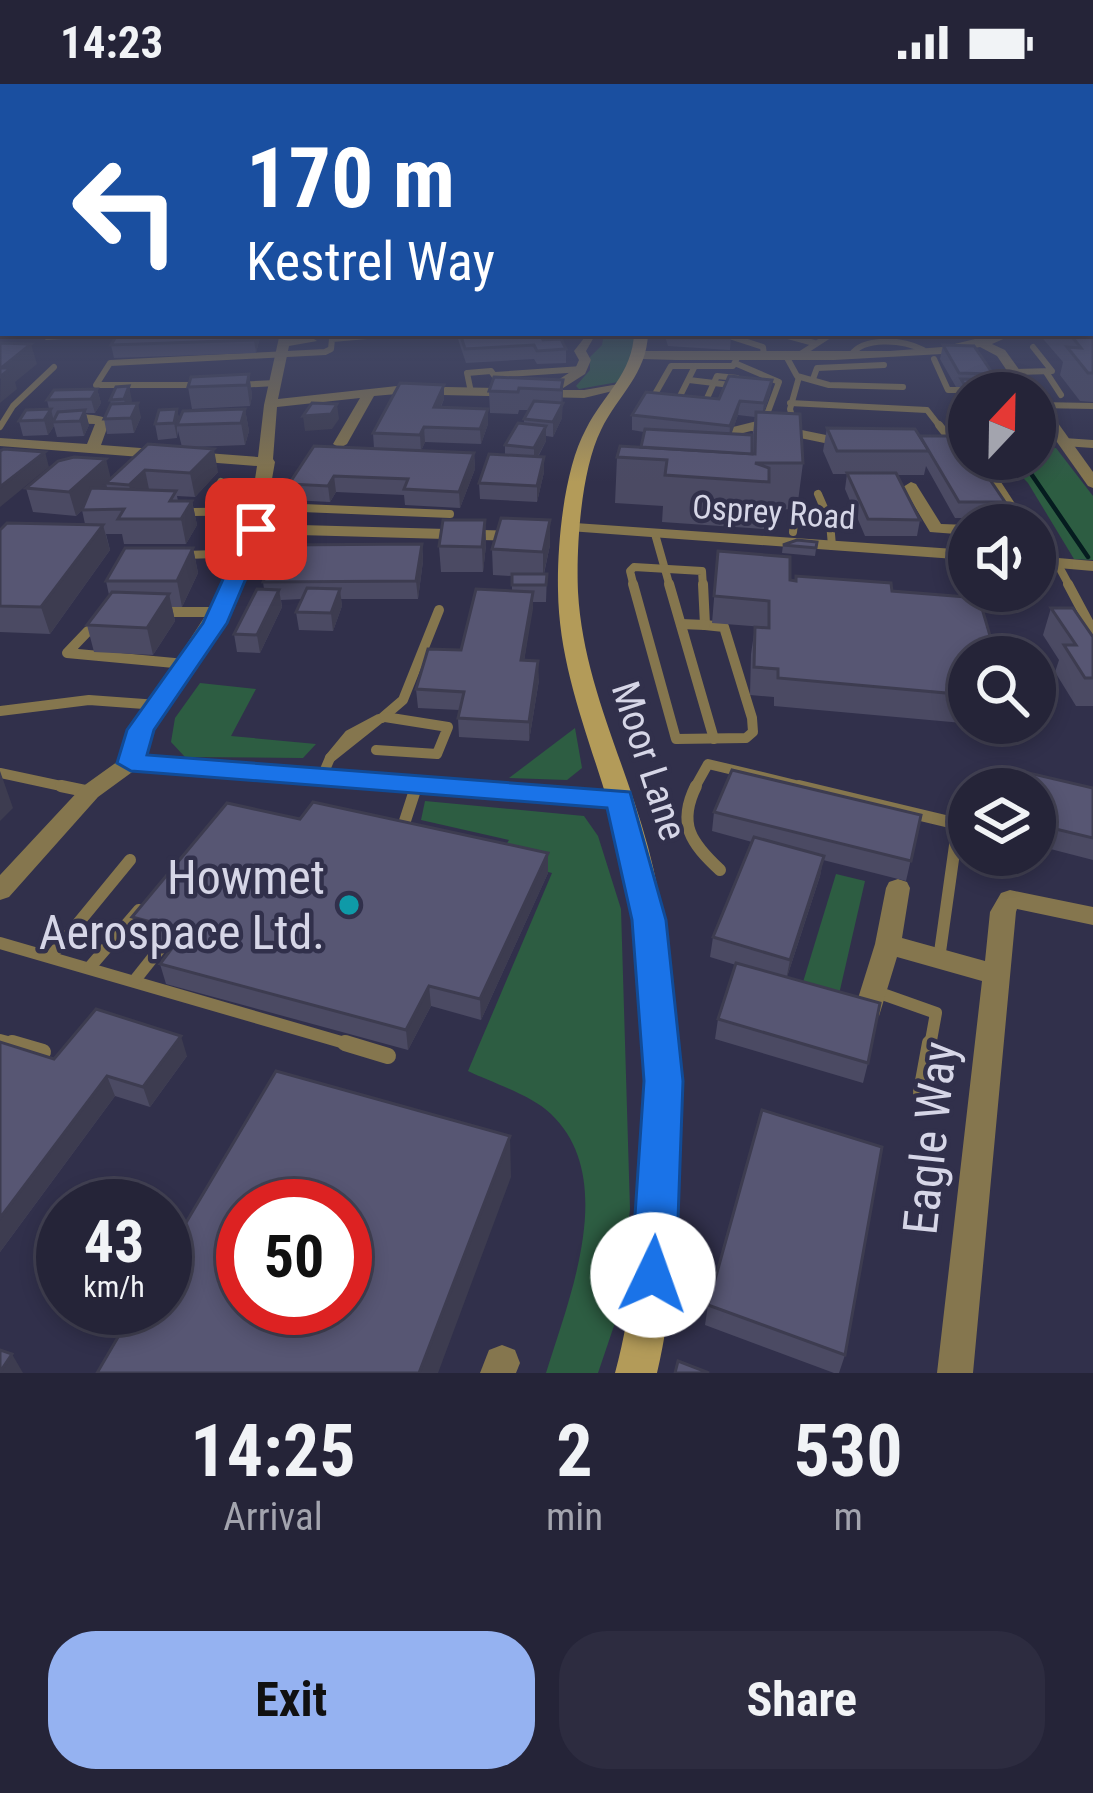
<!DOCTYPE html>
<style>
body{margin:0;font-family:"Roboto Condensed",sans-serif;background:#2d2c40;color:#f1f3f6;height:100vh;display:flex;flex-direction:column;font-size:45px;white-space:nowrap}
*{box-sizing:border-box;margin:0}
p{font-size:39px;color:#a3a4ae}
.icon{flex:none;width:66px;height:66px;fill:none;stroke:currentColor;stroke-width:2;stroke-linecap:round;stroke-linejoin:round}
.map{position:relative;height:1289px;overflow:hidden}
.drawer{display:flex;flex-direction:column;background:#252438;flex:1}
.drawer>*{flex:none}
.hud{position:absolute;left:0px;top:0px;width:1095px;height:252px;box-shadow:0 6px 18px #0003,0 0 0 3px #424153;background:#1a4fa0;color:#fff;overflow:hidden}
.needle{width:78px;rotate:22deg}
.tools{position:absolute;left:948px;top:288px;display:grid;gap:24px}
.tools a{display:grid;place-items:center;width:108px;height:108px;border-radius:50%;background:#252438;box-shadow:0 6px 18px #0003,0 0 0 3px #424153;font-size:60px}
.speed{position:absolute;left:36px;top:1095px;display:flex;gap:24px;font-size:60px;font-weight:700;text-align:center}
.speed>*{display:grid;place-content:center;width:156px;height:156px;border-radius:50%;background:#252438;box-shadow:0 6px 18px #0003,0 0 0 3px #424153;line-height:1}
.speed small{font-size:30px;font-weight:400}
.speed .limit{border:18px solid #d22;background:#fff;color:#111}
.pin{position:absolute;display:grid;place-items:center;width:102px;height:102px;color:#fff;margin:-51px;border-radius:24px;box-shadow:0 6px 18px #0006}
.me{position:absolute;width:132px;margin:-66px;rotate:3deg;stroke-linejoin:round;filter:drop-shadow(0 0 9px #0008)}
.turn{display:flex;align-items:center;gap:42px;height:252px;padding:0 48px;font-size:54px}
.turn .icon{width:156px;height:156px;stroke-width:2.5}
.turn b{display:block;font-size:84px;line-height:102px}
.eta{display:flex;justify-content:space-evenly;align-items:center;height:204px;text-align:center}
.eta b{font-size:72px;font-weight:700;line-height:84px}
.cta{display:flex;gap:24px;margin-top:auto;padding:24px 48px}
.cta a{flex:1;height:138px;border-radius:48px;background:#95b2f1;color:#111;font-size:48px;font-weight:700;line-height:138px;text-align:center}
.cta a+a{background:#2d2c40;color:#f1f3f6}
.status{display:flex;justify-content:space-between;align-items:center;height:84px;padding:0 60px;background:#252438;direction:ltr}
.status svg{height:33px;fill:currentColor}
.map>svg:first-child{display:block}
.green{fill:#2d5d42}
.lines{fill:none;stroke-linecap:round;stroke-linejoin:round}
.stream-far1{stroke:#051c1f;stroke-width:3}
.stream{stroke:#051c1f;stroke-width:4.5}
.lane-far4{stroke:#85764e;stroke-width:6}
.lane-far3{stroke:#85764e;stroke-width:8}
.lane-far2{stroke:#85764e;stroke-width:10}
.lane-far1{stroke:#85764e;stroke-width:12}
.lane{stroke:#85764e;stroke-width:16}
.street{fill:#85764e;fill-rule:evenodd}
.secondary{fill:#b39b59;fill-rule:evenodd}
.wall{fill:#4b4a63;fill-rule:evenodd}
.shaded-wall{fill:#3d3c50}
.building{fill:#575673;stroke:#3d3c50;stroke-width:3;fill-rule:evenodd}
.route{fill:#1a73e8;stroke:#114b97;stroke-width:3}
.culture-dot{fill:#0f9aa8;stroke:#31304b;stroke-width:4.5}
.labels{text-anchor:middle;dominant-baseline:central;stroke-width:9;stroke-linejoin:round;paint-order:stroke}
.far-street-label{font-size:33px;fill:#d6d6e7;stroke:#31304b}
.street-label{font-size:39px;fill:#d6d6e7;stroke:#31304b}
.near-poi-label{font-size:48px;fill:#d6d6e7;stroke:#31304b;text-anchor:end}
.near-street-label{font-size:48px;fill:#d6d6e7;stroke:#31304b}
</style>
<div class="status"><b>14:23</b><svg viewBox="0 0 49 12"><path d="M0 12V9h3v3zM5 12V6h3v6zM10 12V3h3v9zM15 12V0h3v12zM26 1h20v11H26zM47 4h2v5h-2z"/></svg></div>
<div class="map">
<svg width="1093" height="1289" viewBox="0 0 1093 1289">
<rect width="100%" height="100%" fill="#31304b"/>
<g class="green">
<path d="M604 249H635L634 267 618 298 579 305 576 302 590 286V273L602 261Z"/>
<path d="M1056 364 1093 412V476L1074 475 1028 399 1005 375H1035V365Z"/>
<path d="M200 599 256 605 231 652 316 660 303 674 185 673 171 658 175 634Z"/>
<path d="M575 644 582 684 567 696 509 694Z"/>
<path d="M425 717 584 732 598 752 621 825 630 1125 619 1227 598 1289H546C569 1214 619 1095 551 1030 531 1011 493 999 468 987L552 789 497 775 509 756 421 736Z"/>
<path d="M836 790 865 797 837 919 800 908Z"/>
</g>
<g class="lines">
<path class="stream-far1" d="M932 249H988"/>
<path class="stream" d="M1021 375 1088 473"/>
<g class="lane-far4">
<path d="M50 249 47 253 110 249"/>
<path d="M720 249 763 263 764 271"/>
<path d="M777 249 814 259"/>
<path d="M0 252 30 250"/>
<path d="M285 255 303 249"/>
<path d="M799 271 833 249"/>
<path d="M851 271C863 253 902 255 923 266"/>
<path d="M786 272 797 292 829 301 903 303"/>
<path d="M934 275 948 306H971"/>
<path d="M737 280 779 298 766 333 753 344"/>
<path d="M1015 288 1052 287 1033 263"/>
<path d="M1046 288 1061 311"/>
<path d="M495 291 582 285"/>
<path d="M813 295 817 284 884 281"/>
<path d="M689 296 739 302"/>
<path d="M201 301H96L110 279 325 268 331 265 332 255 402 249"/>
<path d="M237 301 276 299"/>
<path d="M990 307 1029 308"/>
<path d="M471 308 467 289 491 287 496 294"/>
<path d="M656 317H651L671 282H695"/>
<path d="M790 319 927 326 941 344"/>
<path d="M676 320 695 282H733L737 274"/>
<path d="M1038 321 1093 322"/>
<path d="M698 322 703 323 717 292 737 294"/>
<path d="M0 343 13 322 54 283"/>
<path d="M795 344 790 325 799 293"/>
</g>
<g class="lane-far3">
<path d="M794 341 796 349 835 357"/>
<path d="M939 341 950 355 944 358"/>
<path d="M734 347 758 341"/>
<path d="M1064 358 1093 360"/>
<path d="M221 398 214 414 264 413"/>
<path d="M818 410 830 438 832 462"/>
<path d="M302 424 450 430"/>
<path d="M194 428 261 427"/>
<path d="M793 448 795 430 827 431"/>
<path d="M655 450 670 503"/>
<path d="M185 471 248 469"/>
<path d="M1057 479 1070 503"/>
<path d="M634 503 630 487 634 483 702 487 703 503"/>
</g>
<g class="lane-far2">
<path d="M633 500 676 655 746 654 753 648 752 634 724 543 705 541"/>
<path d="M669 500 714 655"/>
<path d="M703 500 705 541"/>
<path d="M1068 500 1093 547"/>
<path d="M160 528H219"/>
<path d="M681 540 705 541"/>
<path d="M88 547 67 569 185 580"/>
<path d="M0 627 89 616 158 621"/>
<path d="M382 634 403 616 439 526"/>
<path d="M379 635 330 674 349 651Z"/>
<path d="M376 666 437 670 448 643 385 633"/>
<path d="M0 689 75 705"/>
<path d="M321 695 330 674"/>
<path d="M694 705 708 680 812 705"/>
</g>
<g class="lane-far1">
<path d="M61 702 90 708"/>
<path d="M696 702C677 740 691 759 720 786"/>
<path d="M799 702 958 740 939 875"/>
<path d="M398 742 403 743 416 703"/>
<path d="M0 859 355 962"/>
<path d="M52 871 130 776"/>
<path d="M90 883 139 826"/>
<path d="M135 896 162 862"/>
<path d="M874 907 936 929 930 962"/>
<path d="M0 956 23 962"/>
</g>
<g class="lane">
<path d="M12 959 43 968"/>
<path d="M345 959 388 972"/>
<path d="M921 1008 930 959"/>
</g>
<g class="street">
<path d="M280 249H292L291 255 311 253 317 257 289 262 278 315 397 302 544 305 575 285 579 276 574 267 588 249 594 253 586 267 591 276 585 290 560 306H584L619 300 625 304 584 314 397 310 374 312 347 360 340 364 333 360 360 314 277 323 273 375 275 378 264 440 520 447 528 452 520 457 262 450C240 534 172 592 144 673L619 708 630 715 619 722 135 686 98 713 9 813 0 816V791L82 703 121 675 141 631 229 495 249 434 257 382 0 362V354L87 360 95 340 63 339 56 335C68 328 98 329 110 336L101 361 258 373 264 321Z"/>
<path d="M1000 249H1017L992 260 1005 266 1036 309 1035 310 1022 309 997 272 980 263 942 270 834 276H676L642 275 636 271 642 267H890L942 263Z"/>
<path d="M1035 313 1040 314 1093 388V404L1088 402 1035 327Z"/>
<path d="M972 375H986L1025 435 1023 438 998 441 1008 433Z"/>
<path d="M911 398 916 400 941 440 969 441V451L930 448 903 403Z"/>
<path d="M575 439 969 466V476L569 447 567 444Z"/>
<path d="M1035 472 1093 477V487L1035 482Z"/>
<path d="M898 795 907 798 910 804 902 854 985 877 990 828 1001 809 1010 806 1093 823V841L1017 825 1016 828 973 1289H937L982 897 897 873 879 932 869 935 859 932 855 924 875 860 886 804 889 798Z"/>
<path d="M502 1261 515 1266 520 1279 516 1289H480L489 1266Z"/>
</g>
<path class="secondary" d="M634 249H648C647 290 618 311 601 346 581 386 576 463 578 508 583 598 625 677 648 763 677 873 680 985 677 1098 675 1163 672 1226 657 1289H615C632 1227 637 1163 640 1099 647 986 647 873 620 763 600 676 559 597 558 506 557 461 564 385 586 345 603 311 633 289 634 249Z"/>
</g>
<g class="wall">
<path d="M1093 218V318L1080 317 1060 291 1063 278 1038 249H1092Z"/>
<path d="M59 249H104L103 251 59 252Z"/>
<path d="M118 249H261L256 269 114 274 111 261Z"/>
<path d="M456 249H540L543 256 566 265V279L537 280 534 275 466 279Z"/>
<path d="M664 249H729L731 253 730 266 668 262Z"/>
<path d="M793 249H820L810 255Z"/>
<path d="M943 261 993 290 991 296 1001 306 1000 309H969V320L964 319 958 309 960 303H956L940 275Z"/>
<path d="M249 290 252 312 250 322 192 325 188 303Z"/>
<path d="M563 296 562 334 553 353 546 352V357L538 373 544 388 537 418 480 415 479 399 505 371V361L524 340V335L529 326H519L518 330 490 329 489 307Z"/>
<path d="M772 296 770 310 764 328 803 379 797 425 766 426 764 445 662 438 663 422 615 419 617 373 641 363 644 348 632 346V331L719 315ZM738 331 755 333 752 356 731 350Z"/>
<path d="M444 301V315L441 323 488 340 481 360 425 358 421 367 374 364 373 349Z"/>
<path d="M129 302 131 319 141 333 134 349 107 350 104 335 111 320 110 316Z"/>
<path d="M97 305 101 319 95 329H86L89 341 84 352 57 353 54 342 48 351 23 352 19 337 49 325 47 316Z"/>
<path d="M177 325 179 335 245 325 249 347 245 361 192 363 218 388 195 413 177 412 178 417H192L197 441 186 460H124L122 450H106L110 466 50 550 0 548V446L85 440 82 426 76 432 33 428 26 404 111 394 182 363 178 347 177 354 158 356 155 340Z"/>
<path d="M827 344 920 352 1005 418 1001 434H955L926 382 924 391H897L920 436 917 452H865L845 405 847 390H833L823 367Z"/>
<path d="M314 362 474 369 475 385 460 424 405 421 404 411 336 408 330 418 292 416 289 400Z"/>
<path d="M485 436 486 461 483 488H441L439 462Z"/>
<path d="M817 458 815 472 782 469 783 461Z"/>
<path d="M422 460 423 477 418 515H341L342 522 333 547 299 546 296 528 302 515 281 516 282 523 260 569 237 568 234 550 264 505 263 498Z"/>
<path d="M550 461 544 490H547L546 518H533L524 577 539 596 529 657 459 653 458 634 459 626 418 624 416 605 461 566 512 507V492L493 491 492 465Z"/>
<path d="M193 464 198 489 182 523H172L175 537 153 571 94 568 87 541 109 511 106 497Z"/>
<path d="M718 467 790 496 892 507 969 573V639H1035V577L1048 618 1039 646 774 622V613L750 611 751 570 755 543H765L712 539Z"/>
<path d="M1051 524 1093 553V622H1076L1055 588 1059 576 1043 551Z"/>
<path d="M1012 685 1093 704V776L1035 761V705H1006Z"/>
<path d="M714 728 921 731 906 797 823 776 820 792 787 893 868 979 863 999 715 955 718 935 736 881 710 873 713 853 752 758 712 747Z"/>
<path d="M300 735 548 769V789L481 936 431 922 408 966 166 900 160 880 173 862 138 853 132 833Z"/>
<path d="M0 958 54 975 187 972 150 1023 115 1012 0 1168Z"/>
<path d="M708 1221 845 1271 839 1289H834L705 1241Z"/>
</g>
<g class="shaded-wall">
<path d="M3 230V247L1 250 0 233Z"/>
<path d="M256 249H261L256 269 254 256Z"/>
<path d="M31 260 37 280 15 298 17 305 0 319 1 284Z"/>
<path d="M249 290 252 312 250 322 247 301Z"/>
<path d="M563 296 562 334 553 353V338L561 322Z"/>
<path d="M772 296 770 310 762 334 764 319Z"/>
<path d="M444 301V315L434 337V323Z"/>
<path d="M129 302 132 317 127 330 124 315Z"/>
<path d="M97 305 101 319 95 329 91 315Z"/>
<path d="M740 317 738 331 729 357 730 342Z"/>
<path d="M138 319 141 333 134 349 131 334Z"/>
<path d="M337 320 339 335 332 345 305 347 303 332Z"/>
<path d="M51 325 54 338H53L54 342 48 351 44 336Z"/>
<path d="M177 325 180 339 177 341V354L174 339Z"/>
<path d="M245 325 249 347 245 361 241 339Z"/>
<path d="M488 325V340L481 360 480 345Z"/>
<path d="M85 326 89 341 84 352 80 337Z"/>
<path d="M546 342V357L534 379V364Z"/>
<path d="M424 343 425 358 421 367 420 351Z"/>
<path d="M214 365 218 388 195 413 190 389Z"/>
<path d="M45 368 49 383 0 423V403Z"/>
<path d="M474 369 475 385 460 424 459 408Z"/>
<path d="M544 373V388L537 418V402Z"/>
<path d="M106 375 112 399H106L107 403 76 432 69 408Z"/>
<path d="M145 386 150 410 134 425 129 401Z"/>
<path d="M334 392 336 408 330 418 328 402Z"/>
<path d="M192 417 197 441 186 460 181 435Z"/>
<path d="M485 436 486 461 483 488 482 463Z"/>
<path d="M550 436V461L543 493V468Z"/>
<path d="M103 441 110 466 50 550 41 523Z"/>
<path d="M422 460 423 477 418 515 416 497Z"/>
<path d="M193 464 198 489 182 523 177 497Z"/>
<path d="M340 505 342 522 333 547 331 529Z"/>
<path d="M279 506 282 523 260 569 257 551Z"/>
<path d="M533 508V525L521 595V576Z"/>
<path d="M169 510 175 537 153 571 147 544Z"/>
<path d="M538 577 539 596 529 657V638Z"/>
<path d="M0 687 13 724 0 737Z"/>
<path d="M548 769V789L481 936 480 915Z"/>
<path d="M824 772 820 792 786 896 790 876Z"/>
<path d="M429 902 431 922 408 966 406 946Z"/>
<path d="M181 952 187 972 150 1023 143 1003Z"/>
<path d="M107 992 115 1012 0 1168V1134Z"/>
<path d="M510 1052 511 1093 438 1289H419Z"/>
<path d="M12 1270 23 1289H0Z"/>
</g>
<g class="building">
<path d="M1092 218H1093V289H1088L1067 263 1081 264 1069 249H1092Z"/>
<path d="M118 249H256L254 256 111 261Z"/>
<path d="M460 249H540L543 256 561 255 566 265 537 267 534 261 465 265Z"/>
<path d="M674 249H729L731 253Z"/>
<path d="M0 259 31 260 1 284H11L0 293Z"/>
<path d="M943 261 974 262 993 290 959 289Z"/>
<path d="M249 290 247 301 188 303 191 293Z"/>
<path d="M729 292 772 296 764 319 740 317 730 342 632 331 646 308 719 315Z"/>
<path d="M494 293 563 296 561 306 519 304 518 308 489 307Z"/>
<path d="M961 295 994 296 1001 306 967 305Z"/>
<path d="M400 299 444 301 434 323 488 325 480 345 424 343 420 351 373 349Z"/>
<path d="M129 302 124 315 110 316 116 303Z"/>
<path d="M97 305 91 315 47 316 54 306Z"/>
<path d="M534 317 563 319 553 338 524 335Z"/>
<path d="M138 319 131 334 104 335 111 320Z"/>
<path d="M312 319 337 320 331 330 303 332Z"/>
<path d="M51 325 44 336 19 337 26 326Z"/>
<path d="M177 325 174 339 155 340 159 326Z"/>
<path d="M245 325 241 339 177 341 183 327Z"/>
<path d="M85 326 80 337 53 338 58 328Z"/>
<path d="M756 328 800 330 803 379H755L769 384V398L665 391 667 376 617 373 620 362 755 370Z"/>
<path d="M518 339 546 342 534 364 505 361Z"/>
<path d="M827 344 915 345 929 367H837Z"/>
<path d="M645 345 752 351V370L641 363Z"/>
<path d="M920 352H960L969 365V375H976L1005 418H959Z"/>
<path d="M148 360 214 365 190 389 145 386 129 401 106 399Z"/>
<path d="M314 362 474 369 459 408 404 405 408 395 334 392 328 402 289 400Z"/>
<path d="M4 365 45 368 0 403V367Z"/>
<path d="M489 370 544 373 537 402 479 399Z"/>
<path d="M74 373 106 375 69 408 26 404 58 377Z"/>
<path d="M847 389H896L920 436 868 435Z"/>
<path d="M91 404 176 407 170 417H192L181 435H118L124 425 82 426Z"/>
<path d="M501 434 550 436 543 468 492 465Z"/>
<path d="M443 436H485L482 463 439 462Z"/>
<path d="M7 439 103 441 41 523 0 522V446Z"/>
<path d="M797 456 817 458 816 464 783 461Z"/>
<path d="M422 460 416 497 263 498 277 461Z"/>
<path d="M125 464H193L177 497H106Z"/>
<path d="M718 467 790 473V496L796 497V492L891 499 892 507 979 514 991 555 1029 558 1034 573H969V611L778 594V585L754 583 755 543 769 544V517L714 512Z"/>
<path d="M512 490H547L546 501H512Z"/>
<path d="M307 504 340 505 331 529 296 528Z"/>
<path d="M257 505 279 506 257 551 234 550Z"/>
<path d="M476 505 533 508 521 576 538 577 529 638 458 634 464 608 416 605 428 565 461 566Z"/>
<path d="M112 508 169 510 147 544 87 541Z"/>
<path d="M1051 524H1073L1093 553V594H1085L1064 561H1076Z"/>
<path d="M1035 577 1048 618 1035 617Z"/>
<path d="M1012 685 1093 704V754L1035 740V705H1009Z"/>
<path d="M732 686 921 731 911 777 714 728Z"/>
<path d="M313 718 548 769 480 915 429 902 406 946 160 880 185 847 132 833 227 719 300 735Z"/>
<path d="M754 753 824 772 790 876 713 853Z"/>
<path d="M736 879 880 919 868 979 718 935Z"/>
<path d="M96 925 181 952 143 1003 107 992 0 1134V958L54 975Z"/>
<path d="M276 987 510 1052 419 1289H97L135 1224H165V1174ZM243 1122H345V1224H243Z"/>
<path d="M762 1026 882 1063 845 1271 708 1221Z"/>
<path d="M0 1266 12 1270 0 1288Z"/>
<path d="M678 1277 709 1289H675Z"/>
</g>
<linearGradient id="sky" x2="0" y2="1"><stop stop-color="#1b1a29"/><stop offset="0.55" stop-color="#484e6c"/><stop offset="1" stop-color="#484e6c" stop-opacity="0"/></linearGradient>
<rect width="1093" height="398" fill="url(#sky)"/>
<path class="route" d="M256 439 267 445 227 539 154 646 147 671 630 708 666 836 683 997 676 1191 669 1206 653 1212 638 1206 631 1191 644 997 632 836 607 724 131 687 117 679 127 646 203 539 246 445Z"/>
<circle class="culture-dot" cx="349" cy="821" r="12"/>
<g class="labels">
<g class="far-street-label">
<text transform="translate(774 428) rotate(4)">Osprey Road</text>
</g>
<g class="street-label">
<text transform="translate(649 677) rotate(72)">Moor Lane</text>
</g>
<g class="near-poi-label">
<text x="325" y="793">Howmet<tspan x="325" dy="55">Aerospace Ltd.</tspan></text>
</g>
<g class="near-street-label">
<text transform="translate(930 1054) rotate(-84)">Eagle Way</text>
</g>
</g>
</svg>
<div class="tools">
<a><svg class="needle" viewBox="-14 -14 28 28"><path d="M0-13l5 13h-10z" fill="#e53935"/><path d="M0 13l5-13h-10z" fill="#a3a4ae"/></svg></a>
<a><svg class="icon" aria-label="sound" viewBox="0 0 24 24"><path d="M4 9h4l5-4v14l-5-4H4zM17 9q2 3 0 6"/></svg></a>
<a><svg class="icon" aria-label="search" viewBox="0 0 24 24"><circle cx="10" cy="10" r="6"/><path d="M15 15l6 6"/></svg></a>
<a><svg class="icon" aria-label="layers" viewBox="0 0 24 24"><path d="M12 4l9 5-9 5-9-5zM3 14l9 5 9-5"/></svg></a>
</div>
<div class="speed"><div>43<small>km/h</small></div><div class="limit">50</div></div>
<div class="pin" style="left:256px;top:445px;background:#d93025"><svg class="icon" aria-label="arrive" viewBox="0 0 24 24"><path d="M6 21V4h12l-3 4 3 4H6"/></svg></div>
<svg class="me" style="left:653px;top:1191px" viewBox="-20 -20 40 40"><circle r="19" fill="#fff"/><path d="M0-13L10 11 0 6-10 11z" fill="#1a73e8"/></svg>
<div class="hud">
<div class="turn"><svg class="icon" aria-label="left" viewBox="0 0 24 24"><path d="M17 20v-9H6M10 6l-5 5 5 5"/></svg><div><b>170 m</b>Kestrel Way</div></div>
</div>
</div>
<section class="drawer">
<div class="eta">
<div><b>14:25</b><p>Arrival</p></div>
<div><b>2</b><p>min</p></div>
<div><b>530</b><p>m</p></div>
</div>
<div class="cta"><a>Exit</a><a>Share</a></div>
</section>
